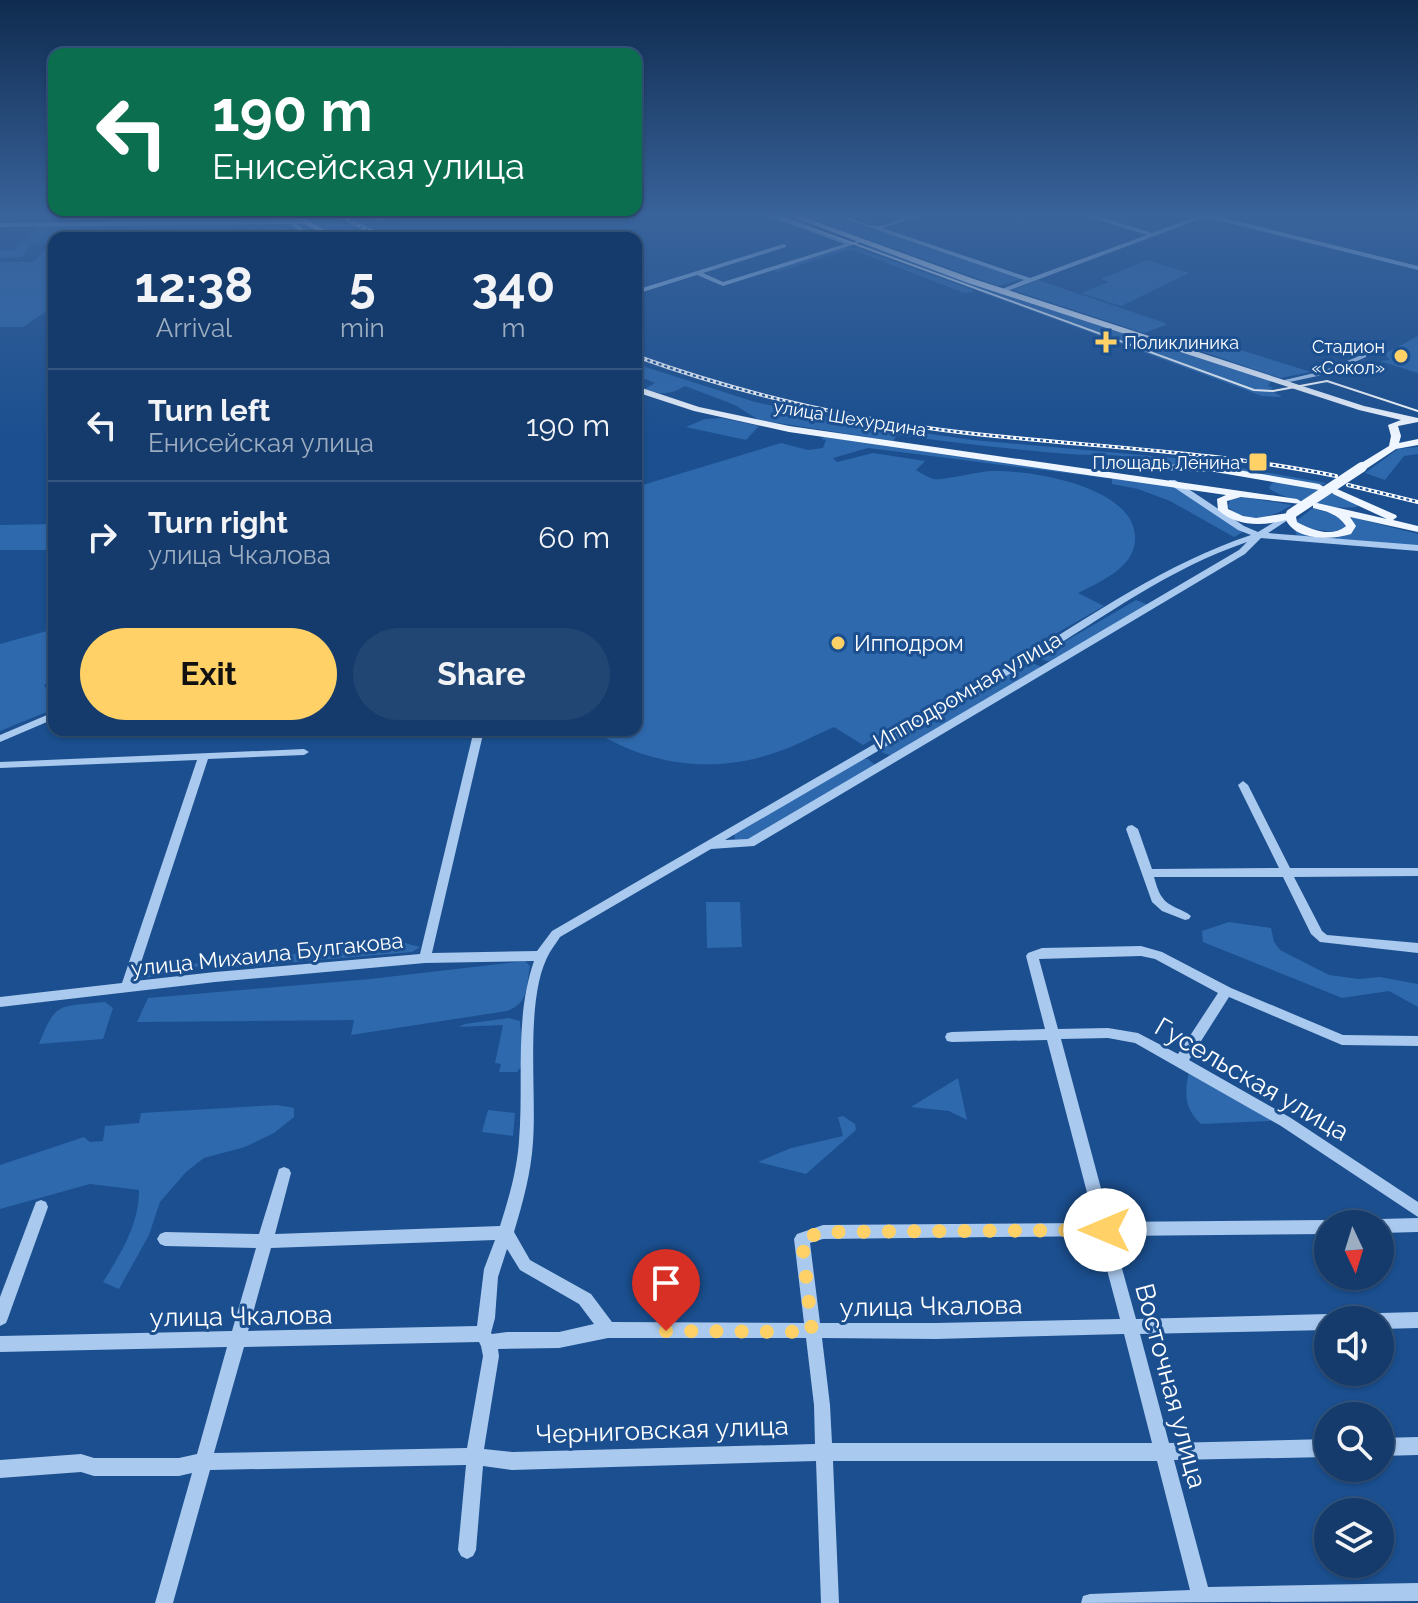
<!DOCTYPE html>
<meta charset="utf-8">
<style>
body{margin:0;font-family:Raleway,sans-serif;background:#214673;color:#f1f3f6;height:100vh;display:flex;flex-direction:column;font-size:30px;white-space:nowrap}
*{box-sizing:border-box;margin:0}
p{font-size:26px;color:#9dadc1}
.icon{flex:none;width:44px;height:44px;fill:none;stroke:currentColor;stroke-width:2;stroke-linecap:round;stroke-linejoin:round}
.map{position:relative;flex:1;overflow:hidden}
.sheet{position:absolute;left:48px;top:232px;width:594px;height:504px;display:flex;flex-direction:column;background:#143b6b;border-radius:16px;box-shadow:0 2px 6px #0004,0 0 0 2px #33557e}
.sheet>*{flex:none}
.hud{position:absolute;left:48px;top:48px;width:594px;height:168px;border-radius:16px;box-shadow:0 2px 6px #0004,0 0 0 2px #33557e;background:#0b6e4f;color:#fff;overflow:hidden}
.needle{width:52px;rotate:176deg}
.controls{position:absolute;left:1314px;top:1210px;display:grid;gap:16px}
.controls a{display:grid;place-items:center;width:80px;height:80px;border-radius:50%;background:#143b6b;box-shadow:0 2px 6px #0004,0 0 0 2px #33557e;font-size:40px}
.pin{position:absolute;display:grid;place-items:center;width:68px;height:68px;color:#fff;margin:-82px -34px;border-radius:50% 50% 50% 0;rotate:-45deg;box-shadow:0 0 8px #0007}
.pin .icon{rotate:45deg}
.me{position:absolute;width:88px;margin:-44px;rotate:270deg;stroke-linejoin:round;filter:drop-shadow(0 0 6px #0008)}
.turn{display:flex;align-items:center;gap:28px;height:168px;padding:0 32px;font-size:36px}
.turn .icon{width:104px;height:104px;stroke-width:2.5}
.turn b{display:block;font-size:56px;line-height:68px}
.eta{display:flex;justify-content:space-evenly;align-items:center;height:136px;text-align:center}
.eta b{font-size:48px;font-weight:700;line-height:56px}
.primary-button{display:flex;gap:16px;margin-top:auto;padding:16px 32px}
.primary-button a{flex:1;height:92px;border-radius:48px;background:#ffd166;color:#111;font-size:32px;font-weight:700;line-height:92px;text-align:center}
.primary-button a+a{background:#214673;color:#f1f3f6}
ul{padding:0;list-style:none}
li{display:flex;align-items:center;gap:24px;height:112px;padding:0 32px;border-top:2px solid #33557e}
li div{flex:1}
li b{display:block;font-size:30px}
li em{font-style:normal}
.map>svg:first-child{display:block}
.green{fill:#2e69ad}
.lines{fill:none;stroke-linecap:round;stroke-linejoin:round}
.minor{fill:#a9c9ee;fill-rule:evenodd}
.major{fill:#f0f6ff;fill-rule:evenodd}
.tram{stroke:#fff;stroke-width:2}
.rail-casing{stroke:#fff;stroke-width:4}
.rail{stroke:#1b4f8f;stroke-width:2;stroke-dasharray:3;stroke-linecap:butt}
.major-bridge{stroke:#f0f6ff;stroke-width:10}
.route{stroke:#ffd166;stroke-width:14;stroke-dasharray:0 25.2}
.poi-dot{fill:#ffd166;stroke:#1b4f8f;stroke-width:3}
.labels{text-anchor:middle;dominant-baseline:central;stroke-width:6;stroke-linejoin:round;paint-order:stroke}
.far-poi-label{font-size:18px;fill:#fff;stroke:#1b4f8f;text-anchor:end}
.far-street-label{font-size:18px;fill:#fff;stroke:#1b4f8f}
.poi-label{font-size:22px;fill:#fff;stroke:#1b4f8f;text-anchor:start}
.street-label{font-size:22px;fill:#fff;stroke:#1b4f8f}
.near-street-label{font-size:26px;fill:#fff;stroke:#1b4f8f}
</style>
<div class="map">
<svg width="1418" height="1603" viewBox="0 0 1418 1603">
<rect width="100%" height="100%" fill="#1b4f8f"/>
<g class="green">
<path d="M294 213 326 216 323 218 338 221 370 238H341Z"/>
<path d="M837 216 1022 279 999 286 819 222Z"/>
<path d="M83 225 70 237H130L54 238V306L23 327H0V262H34L50 244 33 243 21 257 0 258V251L14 250 38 226Z"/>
<path d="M863 244 1271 381 1268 386 1273 388 1270 390 1282 397 1262 396 856 246Z"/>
<path d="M847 247 857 248 973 290 972 292 964 293 851 249 777 272 773 270Z"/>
<path d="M1147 260 1189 273 1121 306 1081 293 1109 282 1101 279Z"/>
<path d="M1038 280 1165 323 1166 325 1144 333 1013 290Z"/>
<path d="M1418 336V373L1380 361 1390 360 1384 354Z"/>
<path d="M1201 340H1209L1311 372 1280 378 1189 347 1199 345 1197 342Z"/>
<path d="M636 364 755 402 868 425 973 440 1196 460 1326 483 1321 486 1236 470 1144 464 1140 459C1115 453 1092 456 1068 454 1011 449 954 443 897 435L893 441 759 420 735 405 685 386C670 395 661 395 645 389L655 383 636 375Z"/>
<path d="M722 418 759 426 746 440 686 427 705 419Z"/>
<path d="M824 437 1107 475 1106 478 868 448 833 458 837 462 873 453 925 461 916 470C921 473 928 477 933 479 941 481 980 471 993 471 1032 470 1139 487 1135 541 1133 569 1099 582 1078 593L1104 606 863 745 834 727C815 735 796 746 777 752 717 774 649 766 596 732L594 730H636V487L781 443 808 450 823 448 826 440 821 439Z"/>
<path d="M1418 447V454L1404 456 1385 480 1365 473 1398 449Z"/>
<path d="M1112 476 1160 482 1178 488 1243 532 1234 537 1170 501 1138 489 1112 484Z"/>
<path d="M1272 483C1298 479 1340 490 1359 506 1344 512 1280 499 1269 488Z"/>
<path d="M1244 497 1292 505C1271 518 1248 525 1228 507L1230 500Z"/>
<path d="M1313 508 1339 516 1347 525 1338 533 1300 527 1296 521Z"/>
<path d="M1351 517 1418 534V547L1297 537 1295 529C1313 533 1342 545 1354 527Z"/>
<path d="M54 524V550H0V525Z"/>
<path d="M1136 600 1149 605 1051 662 1041 659 1040 656Z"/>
<path d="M54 629V679L44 685 47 690 54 689V709L0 731V644Z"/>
<path d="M1029 662 1040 666 1039 670 892 756 881 752 880 748Z"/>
<path d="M862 759H868L875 765 747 842 735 839 734 834Z"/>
<path d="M706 902H740L742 947 707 948Z"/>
<path d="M1229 922 1271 928 1274 942 1280 950 1329 975 1359 979 1380 977 1418 984V1007L1389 991 1342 998 1203 942 1202 931Z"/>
<path d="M405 943 420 947 412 952 225 968C211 967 198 966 185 968 169 970 148 982 134 977L139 969Z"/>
<path d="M525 961 530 966C526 987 529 1003 507 1011L351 1035 354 1020 137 1022 148 998 370 979Z"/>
<path d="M105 1002 113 1008 103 1039 39 1044C56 1000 60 1007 105 1002Z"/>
<path d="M509 1018 520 1021 523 1064 517 1072H499L501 1064 495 1063 503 1025 458 1027 465 1024Z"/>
<path d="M1190 1066 1271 1118 1270 1121 1201 1124C1182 1107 1185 1089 1190 1066Z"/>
<path d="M958 1078 967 1120 949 1111 911 1107Z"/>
<path d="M277 1105 294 1108V1117L274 1133 245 1147 204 1158 186 1172 160 1202 149 1235 119 1289 103 1282C121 1253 139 1225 139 1190L90 1184 0 1209V1165L84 1137 90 1142 103 1141 105 1126 139 1123 141 1113Z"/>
<path d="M488 1110 515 1113 513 1136 482 1132Z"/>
<path d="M843 1116 855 1124 856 1130 806 1174 758 1162 791 1148 843 1136 838 1117Z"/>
</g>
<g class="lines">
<g class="minor">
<path d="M365 213H372L382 218 402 213H412L381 222Z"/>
<path d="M759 213H768L851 243 862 239 865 241 723 286 697 275 636 294V290L784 244 786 245V247L703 273 723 282 845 244Z"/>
<path d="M829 213C845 213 865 227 878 226 893 225 909 213 928 213L882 228 1030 278 1147 235 1077 213H1086L1152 233 1199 215 1194 213H1204L1418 266V270L1205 217 1002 293 1000 292V290L1024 280 834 215 804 222 801 220Z"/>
<path d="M304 220 306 223 297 224 313 238H307L291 224 0 227V223Z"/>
<path d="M1364 354 1366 355V357L1327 374 1280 384 1276 382 1323 371Z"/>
<path d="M1169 480H1175L1244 526 1258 532 1291 512 1295 514 1294 516 1268 533 1418 545V551L1261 538 1245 554 754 846 711 849 560 937C557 942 553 947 550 952 524 996 537 1090 533 1142 531 1173 523 1202 514 1232L530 1260 591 1294 612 1322 804 1323 794 1239 797 1234 823 1225 1095 1223 1047 1040 952 1042 947 1041 945 1037 947 1033 952 1032 1045 1029 1026 956 1028 953 1042 948 1141 946 1162 952 1231 988 1343 1035 1418 1036V1046L1342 1045 1229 997 1189 1060 1291 1118 1418 1202V1217L1281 1126 1135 1043 1108 1038 1061 1039 1110 1222 1328 1220 1334 1224H1328V1234L1113 1236 1136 1319 1328 1314 1334 1317 1335 1320H1328V1330L1140 1334 1169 1443 1328 1439V1457L1174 1460 1208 1587 1418 1583V1601L1081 1603 1083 1596 1090 1594 1190 1590 1157 1461H833L839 1603H821L816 1461 512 1470 483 1466 476 1550 473 1556 467 1559 461 1556 458 1550 466 1465 210 1470 173 1603H155L192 1473 179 1476H94L81 1472 0 1478V1460L81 1454 94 1458H179L197 1454 227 1347 0 1352V1336L232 1331 256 1248 165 1246 160 1244 157 1239 160 1234 165 1232 259 1234 279 1169 284 1167 289 1169 291 1173 275 1234 500 1226C509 1198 517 1170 519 1141 524 1081 514 1019 534 961L425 963 215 982 0 1007V997L122 983 197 760 0 768V762L304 749 309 752 304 755 208 759 135 981 215 972 420 954 474 730H484L432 953 537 951 552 931C702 844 852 757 1002 670 1083 622 1161 565 1251 535L1238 530 1169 484ZM1247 542 1239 550 748 839 725 840C828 780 932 720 1035 659 1104 617 1170 568 1247 542ZM1141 956 1155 959 1218 993 1178 1054 1138 1033 1108 1028 1058 1029 1039 959ZM1098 1236 1120 1319 936 1323H820L810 1243 823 1239ZM495 1240 484 1269 477 1326 248 1331 271 1248ZM507 1249 520 1270 579 1304 594 1324 559 1332H507L492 1334 491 1333 495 1318 498 1277ZM1124 1334 1152 1443H832L830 1405 822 1338 936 1339ZM608 1338H806L814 1405 815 1444 512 1452 484 1449 499 1356 498 1349 559 1348ZM479 1342 481 1346 483 1356 467 1448 214 1453 244 1347Z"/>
<path d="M54 712V719L0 742V735Z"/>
<path d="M1243 781 1248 785 1290 868H1418V876L1294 877 1322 931 1327 935 1418 943V953L1320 942 1311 934 1283 877H1154C1156 883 1158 892 1162 897 1168 907 1183 909 1191 916L1189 919 1185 920 1162 911 1152 902 1126 829 1128 826 1132 825 1138 829 1152 869 1279 868 1238 785Z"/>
<path d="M41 1200 46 1202 48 1207 8 1318 6 1323 0 1326V1297L34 1207 36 1202Z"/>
<path d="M1418 1218V1232L1380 1233V1224H1373L1375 1221 1380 1219Z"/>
<path d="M1418 1312V1328L1380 1329V1320H1372L1374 1316 1380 1313Z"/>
<path d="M1418 1437V1455L1380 1456V1438Z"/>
</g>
<g class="major">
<path d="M285 213H294L339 238H330Z"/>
<path d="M782 213H792L974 279 1364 406 1418 418V422L1398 426 1401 436 1399 443 1418 439V445L1396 449 1366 469H1358V465L1389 446 1391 436 1388 425 1401 420 1359 410 968 283Z"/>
<path d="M636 386 699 407 789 426 1297 499 1302 502 1301 504 1241 497 1227 501 1228 509 1243 516 1256 518 1295 512 1297 522C1312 530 1332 538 1346 526 1338 514 1326 511 1313 508V504L1317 503 1387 519 1333 494 1332 492 1337 489 1396 515 1397 517 1393 520 1418 526V532L1350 517 1356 526 1351 534C1332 540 1296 541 1286 520 1263 526 1237 527 1218 510L1217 499 1226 495 789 432 694 411 636 392Z"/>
<path d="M1114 463 1215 466 1319 484 1324 487 1319 490 1215 472 1110 468V464Z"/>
</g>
<path class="tram" d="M770 213 1254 390 1273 391 1327 381 1418 411"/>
<g class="rail-casing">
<g id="rail">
<path d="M333 213 385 238"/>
<path d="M636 356C744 395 854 420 967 433 1091 447 1214 451 1336 476"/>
<path d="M1348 485 1418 502"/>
</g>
</g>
<use href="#rail" class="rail"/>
<path class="major-bridge" d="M1291 514 1362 467"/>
</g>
<linearGradient id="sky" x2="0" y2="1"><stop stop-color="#0f2b4f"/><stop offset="0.49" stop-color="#39639b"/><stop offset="1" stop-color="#39639b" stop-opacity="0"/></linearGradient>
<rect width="1418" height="438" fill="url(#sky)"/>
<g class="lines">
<path class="route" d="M666 1331 812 1332 802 1239 823 1232 1105 1230"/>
</g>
<g class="poi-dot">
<path d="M1102 330h8v8h8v8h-8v8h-8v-8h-8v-8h8z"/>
<circle cx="1401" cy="356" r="8"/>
<rect x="1248" y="452" width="20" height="20" rx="4"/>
<circle cx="838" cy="643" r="8"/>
</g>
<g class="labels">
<g class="far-poi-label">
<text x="1124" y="342" text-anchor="start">Поликлиника</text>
<text x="1385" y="346">Стадион<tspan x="1385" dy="21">«Сокол»</tspan></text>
<text x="1240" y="462">Площадь Ленина</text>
</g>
<g class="far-street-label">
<text transform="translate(850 418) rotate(9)">улица Шехурдина</text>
</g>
<g class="poi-label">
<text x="854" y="643">Ипподром</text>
</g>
<g class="street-label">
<text transform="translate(967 690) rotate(-30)">Ипподромная улица</text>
<text transform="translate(267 954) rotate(-6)">улица Михаила Булгакова</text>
</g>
<g class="near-street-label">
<text transform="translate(1252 1079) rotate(30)">Гусельская улица</text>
<text transform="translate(931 1306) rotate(-1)">улица Чкалова</text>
<text transform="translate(241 1316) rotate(-1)">улица Чкалова</text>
<text transform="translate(1171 1386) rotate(75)">Восточная улица</text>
<text transform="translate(662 1430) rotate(-2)">Черниговская улица</text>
</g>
</g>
</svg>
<div class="controls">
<a><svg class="needle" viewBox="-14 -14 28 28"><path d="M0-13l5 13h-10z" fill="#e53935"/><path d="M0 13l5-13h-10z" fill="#9dadc1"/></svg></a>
<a><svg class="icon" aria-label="sound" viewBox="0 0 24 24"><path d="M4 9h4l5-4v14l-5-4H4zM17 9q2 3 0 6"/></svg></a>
<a><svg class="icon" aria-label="search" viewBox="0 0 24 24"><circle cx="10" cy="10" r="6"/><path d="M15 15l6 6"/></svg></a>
<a><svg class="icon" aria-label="layers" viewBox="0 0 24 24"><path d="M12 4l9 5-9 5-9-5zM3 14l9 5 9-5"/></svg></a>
</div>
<div class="pin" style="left:666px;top:1331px;background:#d93025"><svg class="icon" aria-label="arrive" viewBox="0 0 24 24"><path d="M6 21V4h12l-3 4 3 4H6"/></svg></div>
<svg class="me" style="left:1105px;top:1230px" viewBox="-20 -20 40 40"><circle r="19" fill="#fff"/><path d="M0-13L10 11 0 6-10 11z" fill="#ffd166"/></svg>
<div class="hud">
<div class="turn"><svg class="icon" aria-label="left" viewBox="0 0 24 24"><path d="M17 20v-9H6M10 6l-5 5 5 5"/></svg><div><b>190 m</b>Енисейская улица</div></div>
</div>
<section class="sheet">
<div class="eta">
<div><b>12:38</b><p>Arrival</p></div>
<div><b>5</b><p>min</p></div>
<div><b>340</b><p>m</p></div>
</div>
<ul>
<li><svg class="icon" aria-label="left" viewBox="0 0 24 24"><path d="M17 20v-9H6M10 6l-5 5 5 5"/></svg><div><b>Turn left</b><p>Енисейская улица</p></div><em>190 m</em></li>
<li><svg class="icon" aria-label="right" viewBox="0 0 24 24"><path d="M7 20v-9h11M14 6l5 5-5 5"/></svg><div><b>Turn right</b><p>улица Чкалова</p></div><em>60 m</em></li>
</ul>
<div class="primary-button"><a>Exit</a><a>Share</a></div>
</section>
</div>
